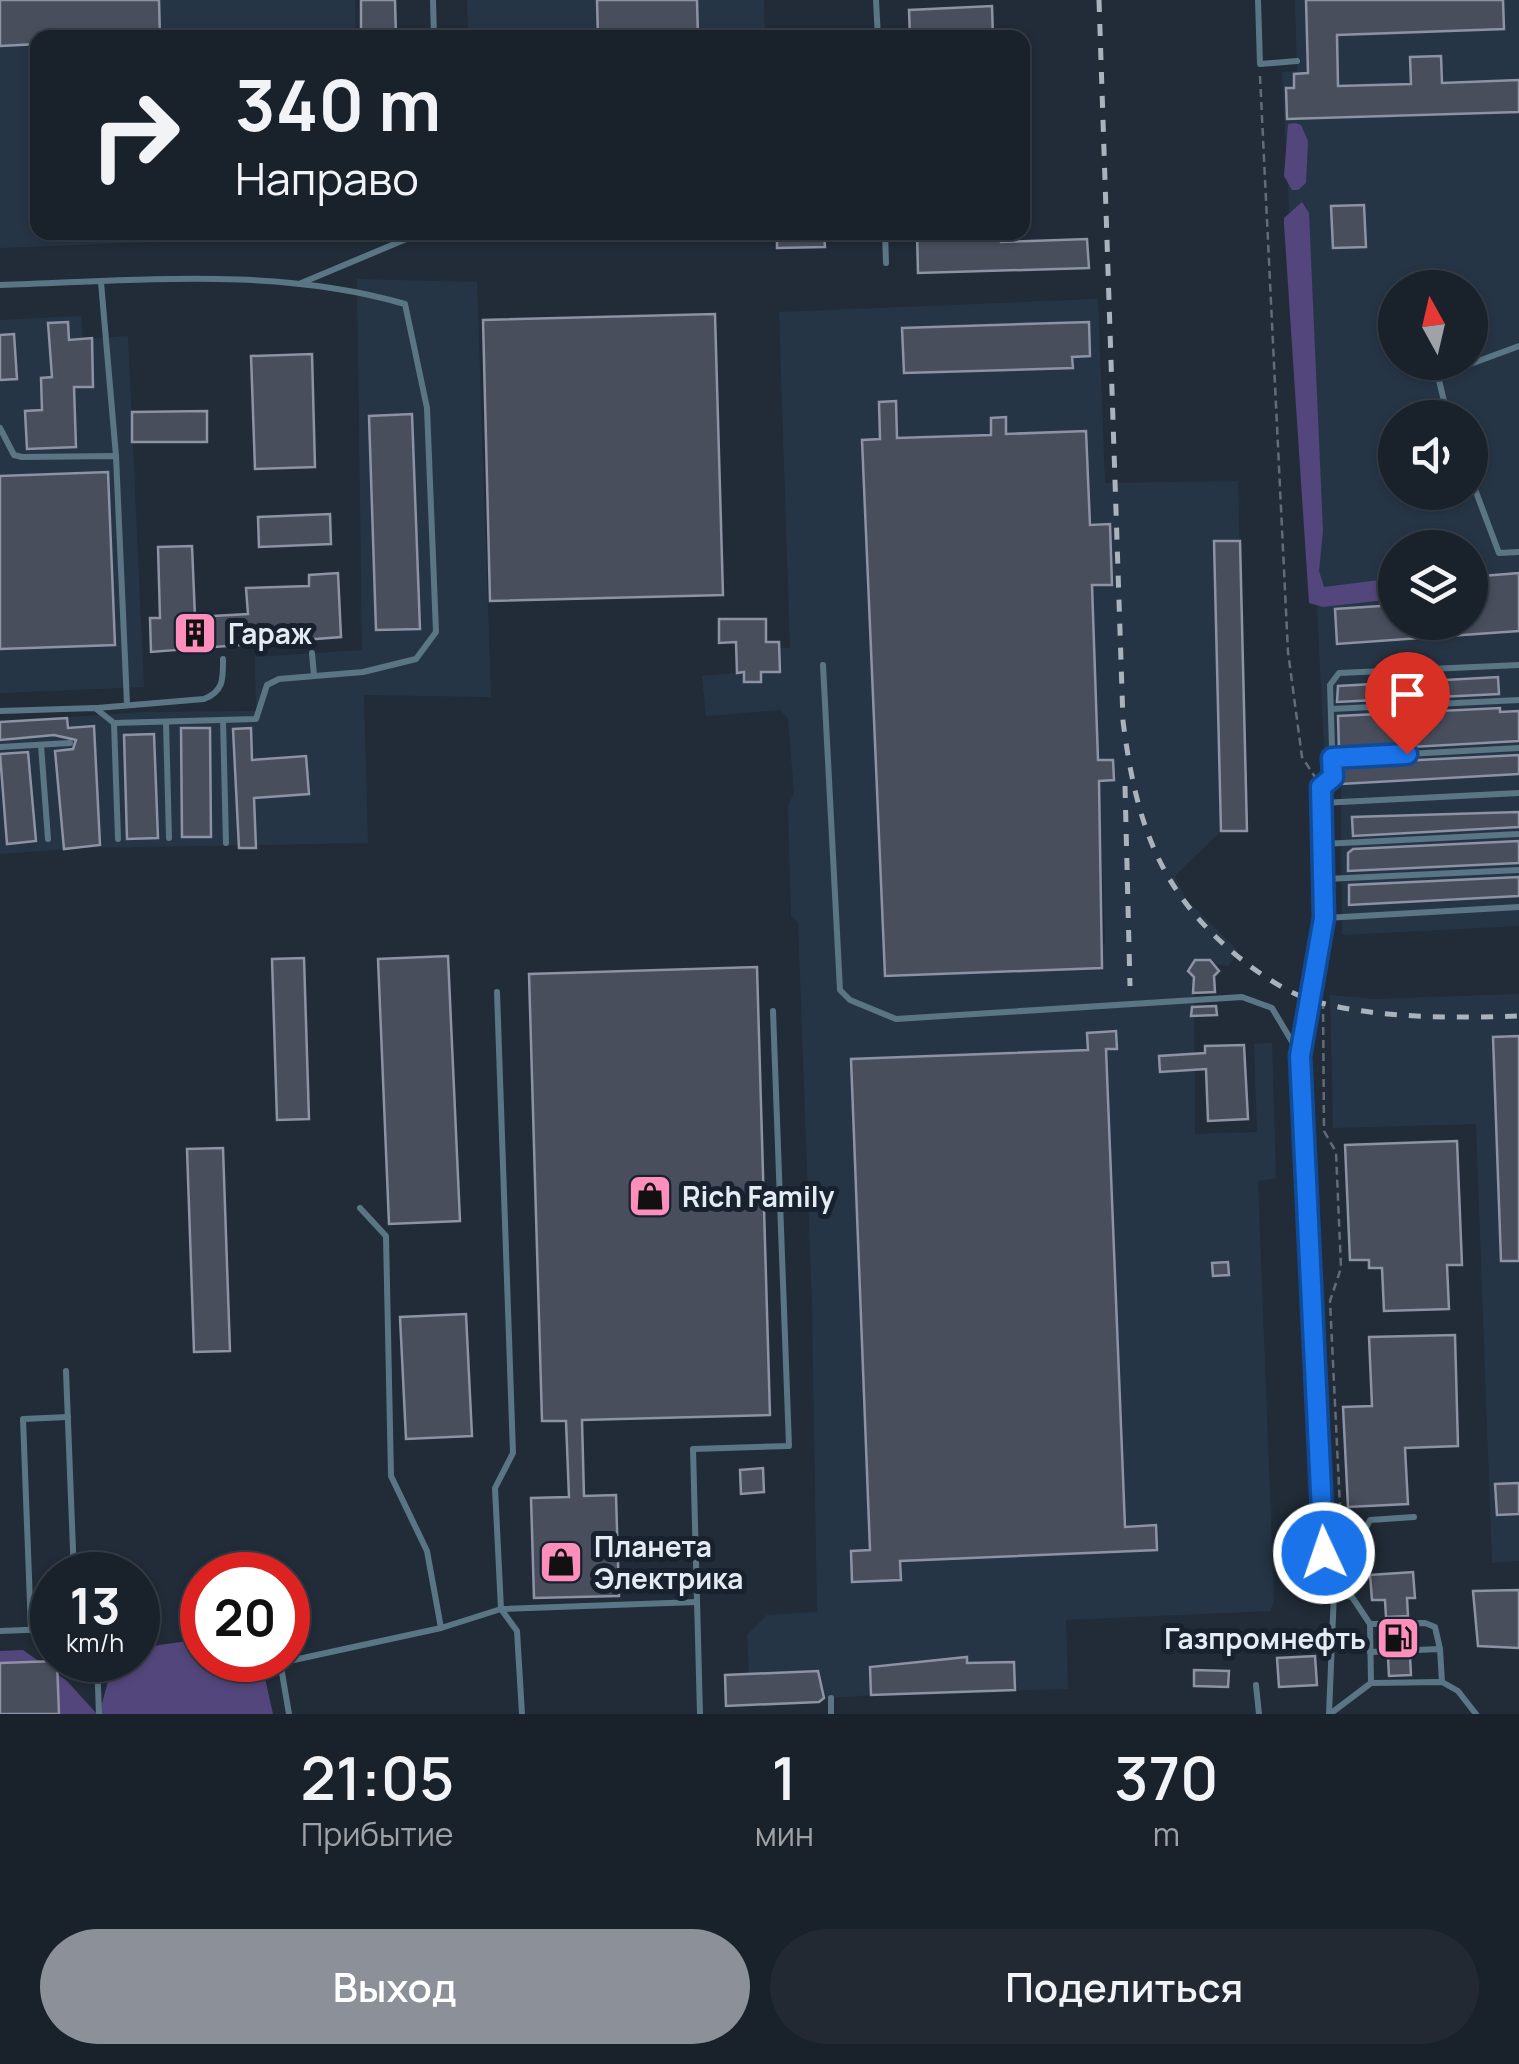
<!DOCTYPE html>
<html lang="ru">
<meta charset="utf-8">
<style>
body{margin:0;font-family:Manrope,sans-serif;background:#222932;color:#f1f3f6;height:100vh;display:flex;flex-direction:column;font-size:38px;white-space:nowrap}
*{box-sizing:border-box;margin:0}
p{font-size:32px;color:#9fa3a8}
.icon{flex:none;width:55px;height:55px;fill:none;stroke:currentColor;stroke-width:2;stroke-linecap:round;stroke-linejoin:round}
.map{position:relative;height:1714px;overflow:hidden}
.details{display:flex;flex-direction:column;background:#19212a;flex:1}
.details>*{flex:none}
.guide{position:absolute;left:30px;top:30px;width:1000px;height:210px;border-radius:20px;box-shadow:0 2px 8px #0004,0 0 0 2px #373e47;background:#19212a;color:#f1f3f6;overflow:hidden}
.needle{width:65px;rotate:352deg}
.fabs{position:absolute;left:1378px;top:270px;display:grid;gap:20px}
.fabs a{display:grid;place-items:center;width:110px;height:110px;border-radius:50%;background:#19212a;box-shadow:0 2px 8px #0004,0 0 0 2px #373e47;font-size:50px}
.speed{position:absolute;left:30px;top:1552px;display:flex;gap:20px;font-size:50px;font-weight:700;text-align:center}
.speed>*{display:grid;place-content:center;width:130px;height:130px;border-radius:50%;background:#19212a;box-shadow:0 2px 8px #0004,0 0 0 2px #373e47;line-height:1}
.speed small{font-size:25px;font-weight:400}
.speed .limit{border:15px solid #d22;background:#fff;color:#111}
.pin{position:absolute;display:grid;place-items:center;width:85px;height:85px;color:#fff;margin:-102px -42px;border-radius:50% 50% 50% 0;rotate:-45deg;box-shadow:0 0 10px #0007}
.pin .icon{rotate:45deg}
.me{position:absolute;width:110px;margin:-55px;rotate:357deg;stroke-linejoin:round;filter:drop-shadow(0 0 8px #0008)}
.turn{display:flex;align-items:center;gap:35px;height:210px;padding:0 40px;font-size:45px}
.turn .icon{width:130px;height:130px;stroke-width:2.5}
.turn b{display:block;font-size:70px;line-height:85px}
.eta{display:flex;justify-content:space-evenly;align-items:center;height:170px;text-align:center}
.eta b{font-size:60px;font-weight:600;line-height:70px}
.button{display:flex;gap:20px;margin-top:auto;padding:20px 40px}
.button a{flex:1;height:115px;border-radius:60px;background:#8c9099;color:#fff;font-size:40px;font-weight:600;line-height:115px;text-align:center}
.button a+a{background:#222932;color:#f1f3f6}
.map>svg:first-child{display:block}
.built{fill:#263546;fill-rule:evenodd}
.forest{fill:#53467c}
.building{fill:#494e5d;stroke:#8d92a4;stroke-width:2.5}
.lines{fill:none;stroke-linecap:round;stroke-linejoin:round}
.path{stroke:#626c77;stroke-width:2.5;stroke-dasharray:8 5;stroke-linecap:butt}
.service{stroke:#5a7685;stroke-width:6}
.rail{stroke:#aab2bb;stroke-width:5;stroke-dasharray:12 12;stroke-linecap:butt}
.route-casing{stroke:#114b97;stroke-width:25}
.route{stroke:#1a73e8;stroke-width:18}
.labels{text-anchor:middle;dominant-baseline:central;stroke-width:10;stroke-linejoin:round;paint-order:stroke}
.poi-label{font-size:28px;font-weight:bold;fill:#e4ebf3;stroke:#18222e;text-anchor:start}
</style>
<div class="map">
<svg width="1519" height="1714" viewBox="0 0 1519 1714">
<rect width="100%" height="100%" fill="#212c38"/>
<g class="built">
<path d="M0 0H355L356 37 38 38V232L362 234 0 248Z"/>
<path d="M467 0H764L765 37H468Z"/>
<path d="M1295 0H1519V926L1342 935 1341 785 1325 770 1317 604 1309 603 1282 72 1297 71ZM1395 288H1470V362H1395ZM1395 418H1470V492H1395ZM1395 548H1470V622H1395Z"/>
<path d="M357 279 477 282 491 697 364 695 368 843 78 848 0 854V722L144 712 256 711 255 657 362 650Z"/>
<path d="M1098 299 1105 483 1238 481 1247 831H1221L1175 876 1185 898 1239 952 1228 966 1196 960 1188 971 1194 977 1195 1134 1257 1132 1254 1044 1272 1043 1276 1178 1258 1181 1274 1601 1270 1611 1066 1620 1068 1689 871 1695 726 1706 725 1675 749 1674 747 1635 767 1615 817 1612 812 1304 798 922 791 916 788 807 794 792 788 718 780 710 706 716 702 676 744 672V682L761 672 782 673 779 648H790L779 312ZM1071 322 1072 368 904 372 903 328ZM895 401 897 438 991 435V418L1005 417 1006 434 1086 432 1090 525 1110 524 1112 584 1092 585 1098 760H1113L1114 780 1099 781 1105 944 1101 945V968L885 976 862 441 880 439 879 402Z"/>
<path d="M81 316 83 339 128 336 144 687 0 693V320Z"/>
<path d="M1519 994V1561L1492 1563 1476 1124 1333 1128 1330 995 1374 999Z"/>
</g>
<g class="forest">
<path d="M1295 123 1301 125 1308 141 1306 183 1298 190H1292L1284 176 1288 124Z"/>
<path d="M1302 202 1309 213 1323 531 1319 571 1324 587 1395 578V599L1323 607 1309 603 1284 224V218Z"/>
<path d="M202 1639V1660H261L273 1714H99L114 1660H138V1648Z"/>
<path d="M23 1650 67 1681 97 1714H0V1651Z"/>
</g>
<g class="building">
<path d="M0 0H159L160 38H38V44L0 46Z"/>
<path d="M361 0H395L396 38H361Z"/>
<path d="M597 0H697L698 38H598Z"/>
<path d="M1306 0H1503L1504 29 1337 35 1338 86 1411 84 1410 57 1441 56 1442 83 1519 80V112L1287 119 1286 88H1294V74L1308 73Z"/>
<path d="M992 6 993 38H910L909 10Z"/>
<path d="M1364 205 1366 247 1333 248 1331 206Z"/>
<path d="M777 232H824L825 247 777 248Z"/>
<path d="M917 232H1000L1001 242 1087 239 1089 268 918 273Z"/>
<path d="M715 314 723 595 490 601 483 320Z"/>
<path d="M68 322 69 340 92 338 93 387H74L76 447 27 449 25 411 42 410 41 378 52 377 48 323Z"/>
<path d="M1089 322 1090 356 1072 357 1073 368 904 373 902 328Z"/>
<path d="M14 334 17 379 0 380V335Z"/>
<path d="M312 354 315 467 255 469 251 356Z"/>
<path d="M896 401 897 438 991 435V418L1006 417V434L1086 431 1090 525 1110 524 1112 585H1092L1098 760H1113L1114 780 1099 781 1102 968 885 976 862 440 880 439 879 402Z"/>
<path d="M207 411V442H132V412Z"/>
<path d="M412 414 420 629 376 630 369 416Z"/>
<path d="M108 472 115 645 0 649V476Z"/>
<path d="M330 514 331 544 259 547 258 517Z"/>
<path d="M1214 541H1240L1247 831H1221Z"/>
<path d="M192 546 195 617 248 614 246 588 309 586V575L338 573 341 637 151 652 150 618H160L158 547Z"/>
<path d="M1519 573V631L1337 644 1335 609 1395 605V622H1470V577Z"/>
<path d="M719 619H766V642H779L780 672H761V682H744V672L737 673 736 642 719 643Z"/>
<path d="M1498 677 1499 694 1337 702 1338 686Z"/>
<path d="M1500 708V712L1519 711V741L1339 751 1338 716Z"/>
<path d="M67 718 68 728 94 726 100 845 64 849 55 751 73 749 76 740 54 735 0 740V722Z"/>
<path d="M181 728H210L211 837H182Z"/>
<path d="M251 728 252 760 306 756 309 794 254 798 256 848H239L233 729Z"/>
<path d="M154 734 158 838 127 839 124 735Z"/>
<path d="M28 752 36 841 7 844 0 754Z"/>
<path d="M1519 755V774L1341 784 1339 764Z"/>
<path d="M1519 812V827L1353 836 1352 817Z"/>
<path d="M1519 841V863L1348 871V853L1353 849Z"/>
<path d="M1519 877V896L1349 905V885Z"/>
<path d="M448 956 460 1221 389 1224 378 959Z"/>
<path d="M304 958 309 1119 277 1120 272 959Z"/>
<path d="M1195 960H1210L1219 971 1214 976 1215 992 1193 993 1194 977 1188 971Z"/>
<path d="M757 967 770 1415 582 1420 584 1496 616 1495 619 1596 534 1598 531 1498 569 1497 566 1421H542L529 974Z"/>
<path d="M1216 1006 1217 1015 1191 1016 1192 1007Z"/>
<path d="M1116 1031 1117 1049H1106L1125 1527 1156 1525 1157 1550 900 1561 901 1580 852 1582 851 1551 870 1550 851 1059 1088 1050 1087 1033Z"/>
<path d="M1519 1036V1261H1501L1493 1037Z"/>
<path d="M1244 1045 1248 1119 1208 1121 1206 1069 1160 1072 1159 1056 1205 1053V1046Z"/>
<path d="M1457 1141 1462 1265H1447L1449 1309 1384 1311 1382 1268H1369V1260H1350L1345 1145Z"/>
<path d="M223 1148 230 1351 194 1352 187 1149Z"/>
<path d="M1228 1262 1229 1275 1213 1276 1212 1263Z"/>
<path d="M466 1314 472 1436 406 1439 400 1317Z"/>
<path d="M1455 1335 1458 1446 1405 1448 1408 1504 1348 1507 1343 1407 1372 1406 1369 1337Z"/>
<path d="M763 1468 764 1492 741 1494 740 1470Z"/>
<path d="M1519 1483V1514L1497 1515 1495 1484Z"/>
<path d="M1413 1572 1415 1598H1407L1408 1616 1386 1617 1385 1600H1372L1370 1575Z"/>
<path d="M1519 1590V1648L1478 1646 1473 1591Z"/>
<path d="M1408 1630 1409 1643 1387 1644 1386 1631Z"/>
<path d="M1315 1656 1317 1685 1279 1687 1277 1658Z"/>
<path d="M967 1657V1663L1014 1662 1015 1690 871 1695 870 1667Z"/>
<path d="M1410 1657 1411 1675 1389 1676 1388 1658Z"/>
<path d="M57 1661 59 1714H0V1663Z"/>
<path d="M1194 1670 1229 1671 1228 1687 1194 1686Z"/>
<path d="M818 1671 824 1698 819 1702 726 1706 725 1675Z"/>
</g>
<g class="lines">
<g class="path">
<path d="M1260 76 1288 652 1302 757 1315 777"/>
<path d="M1323 1001 1324 1131 1336 1152 1341 1268 1330 1301 1342 1548"/>
</g>
<g class="service">
<path d="M433 0 434 38"/>
<path d="M876 0 878 38"/>
<path d="M1258 0 1260 64 1297 61"/>
<path d="M885 232 886 263"/>
<path d="M101 282 116 456"/>
<path d="M299 284 423 232"/>
<path d="M0 285C134 281 275 266 405 304L427 408 436 632 416 659 363 672 279 679 267 685 256 719 114 723 95 708 0 711"/>
<path d="M1448 418 1438 376 1519 346"/>
<path d="M0 428 14 455 22 457 116 456 127 704"/>
<path d="M1470 476 1499 553 1519 552"/>
<path d="M312 653 314 676"/>
<path d="M823 665 840 990 850 1000 896 1019 1242 997 1272 1008 1300 1055"/>
<path d="M97 708 204 699C224 691 223 679 223 659"/>
<path d="M1331 709 1519 700"/>
<path d="M223 720 226 843"/>
<path d="M166 722 169 838"/>
<path d="M114 723 118 839"/>
<path d="M41 745 48 839"/>
<path d="M0 747 70 743"/>
<path d="M1332 758 1519 748"/>
<path d="M1321 803 1519 793"/>
<path d="M1323 844 1519 834"/>
<path d="M1326 879 1519 870"/>
<path d="M1325 918 1519 907"/>
<path d="M497 992 513 1453 495 1488 501 1609 697 1602"/>
<path d="M360 1208 386 1236 391 1476 427 1551 441 1628"/>
<path d="M66 1371 74 1575"/>
<path d="M1414 1517 1370 1520 1334 1592 1352 1597 1370 1624 1425 1623 1435 1627 1440 1649"/>
<path d="M1370 1624 1371 1683"/>
<path d="M31 1630 23 1419 68 1417"/>
<path d="M0 1631 52 1629"/>
<path d="M1370 1652 1440 1649 1442 1682"/>
<path d="M97 1660 99 1714"/>
<path d="M280 1661 289 1714"/>
<path d="M280 1663 441 1628 501 1609 517 1631 522 1714"/>
<path d="M1256 1685 1259 1714"/>
<path d="M831 1698V1714"/>
<path d="M700 1714 693 1449 789 1446 773 1011"/>
<path d="M1329 1714 1334 1592 1324 1553 1300 1056 1325 918 1321 787 1333 777 1330 685 1339 673 1519 665"/>
<path d="M1330 1714 1371 1683 1442 1682 1458 1691 1476 1714"/>
</g>
<g class="rail">
<path d="M1099 0 1123 721C1136 823 1159 893 1241 959 1261 975 1289 994 1314 1001 1378 1019 1453 1018 1519 1016"/>
<path d="M1125 786 1130 986"/>
</g>
</g>
<g class="lines">
<g class="route-casing">
<path id="route" d="M1324 1553 1300 1056 1324 918 1321 787 1333 777 1332 758 1407 754"/>
</g>
<use href="#route" class="route"/>
</g>
<defs>
<g id="building-square" transform="scale(2.25)"><rect x="-9" y="-9" width="18" height="18" rx="4" fill="#fe8ebc" stroke="#18222e"/><path d="M-4-6H4V6H1V3H-1V6H-4ZM-2.5-4.3h1.7v1.8h-1.7ZM.8-4.3h1.7v1.8H.8ZM-2.5-1h1.7V.8h-1.7ZM.8-1h1.7V.8H.8Z" fill="#111"/></g>
<g id="shop-square" transform="scale(2.25)"><rect x="-9" y="-9" width="18" height="18" rx="4" fill="#fe8ebc" stroke="#18222e"/><path d="M-5-2.5h2.3a2.7 3.5 0 0 1 5.4 0H5L5.5 6h-11ZM-1.5-2.5h3a1.5 2.3 0 0 0-3 0Z" fill="#111"/></g>
<g id="fuel-square" transform="scale(2.25)"><rect x="-9" y="-9" width="18" height="18" rx="4" fill="#fe8ebc" stroke="#18222e"/><path d="M-5.5-6h7V0h2V4h1.3V-2.5L3-4.5l.8-.8L6-3V5H2.5V1h-1V6h-7ZM-4.2-4.7v3.2H.2V-4.7Z" fill="#111"/></g>
</defs>
<g fill-rule="evenodd">
<use href="#building-square" x="195" y="633"/>
<use href="#shop-square" x="650" y="1196"/>
<use href="#shop-square" x="561" y="1562"/>
<use href="#fuel-square" x="1398" y="1638"/>
</g>
<g class="labels">
<g class="poi-label">
<text x="228" y="633">Гараж</text>
<text x="682" y="1196">Rich Family</text>
<text x="594" y="1546">Планета<tspan x="594" dy="32">Электрика</tspan></text>
<text x="1366" y="1638" text-anchor="end">Газпромнефть</text>
</g>
</g>
</svg>
<div class="fabs">
<a><svg class="needle" viewBox="-14 -14 28 28"><path d="M0-13l5 13h-10z" fill="#e53935"/><path d="M0 13l5-13h-10z" fill="#9fa3a8"/></svg></a>
<a><svg class="icon" aria-label="sound" viewBox="0 0 24 24"><path d="M4 9h4l5-4v14l-5-4H4zM17 9q2 3 0 6"/></svg></a>
<a><svg class="icon" aria-label="layers" viewBox="0 0 24 24"><path d="M12 4l9 5-9 5-9-5zM3 14l9 5 9-5"/></svg></a>
</div>
<div class="speed"><div>13<small>km/h</small></div><div class="limit">20</div></div>
<div class="pin" style="left:1407px;top:754px;background:#d93025"><svg class="icon" aria-label="arrive" viewBox="0 0 24 24"><path d="M6 21V4h12l-3 4 3 4H6"/></svg></div>
<svg class="me" style="left:1324px;top:1553px" viewBox="-20 -20 40 40"><circle r="17" fill="#1a73e8" stroke="#fff" stroke-width="3"/><path d="M0-11L8 9 0 5-8 9z" fill="#fff"/></svg>
<div class="guide">
<div class="turn"><svg class="icon" aria-label="right" viewBox="0 0 24 24"><path d="M7 20v-9h11M14 6l5 5-5 5"/></svg><div><b>340 m</b>Направо</div></div>
</div>
</div>
<section class="details">
<div class="eta">
<div><b>21:05</b><p>Прибытие</p></div>
<div><b>1</b><p>мин</p></div>
<div><b>370</b><p>m</p></div>
</div>
<div class="button"><a>Выход</a><a>Поделиться</a></div>
</section>
